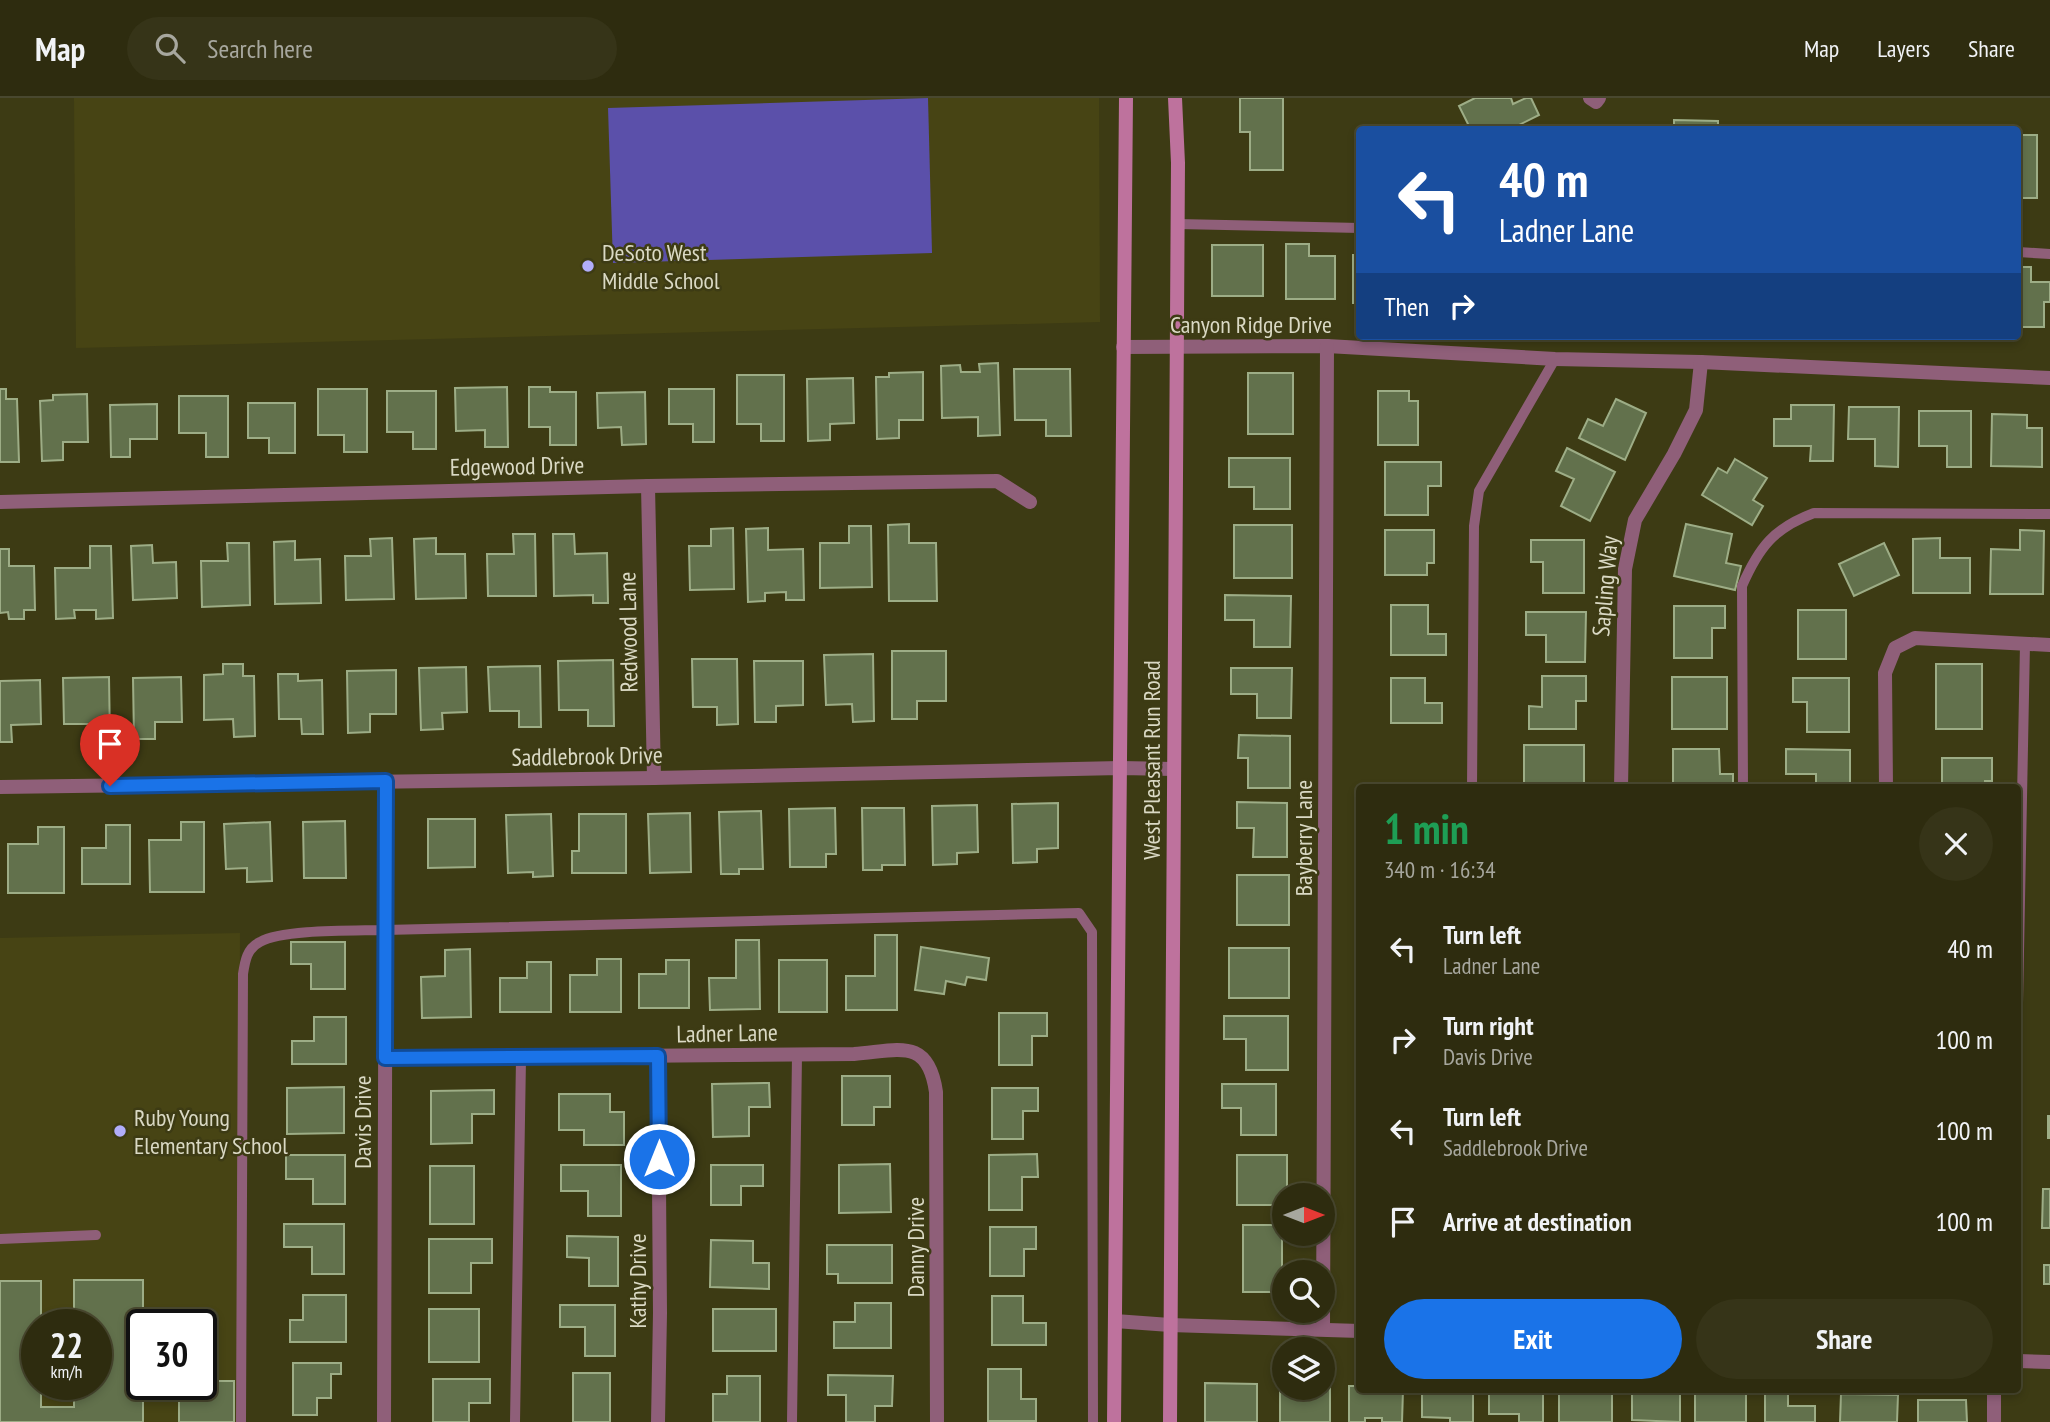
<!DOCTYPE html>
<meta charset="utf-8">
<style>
body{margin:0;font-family:"PT Sans Narrow",sans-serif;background:#363418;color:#f1f3f6;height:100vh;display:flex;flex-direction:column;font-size:26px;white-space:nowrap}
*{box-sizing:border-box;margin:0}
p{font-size:23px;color:#a7a79e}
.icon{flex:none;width:38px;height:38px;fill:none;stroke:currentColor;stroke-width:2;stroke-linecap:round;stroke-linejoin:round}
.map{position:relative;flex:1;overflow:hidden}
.drawer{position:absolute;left:1356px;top:686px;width:665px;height:609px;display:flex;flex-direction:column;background:#2e2c0f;border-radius:7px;box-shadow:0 4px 10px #0003,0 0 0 2px #49482f}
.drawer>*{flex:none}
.top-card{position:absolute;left:1356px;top:28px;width:665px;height:214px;border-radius:7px;box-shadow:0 4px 10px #0003,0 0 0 2px #49482f;background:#1a4fa0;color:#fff;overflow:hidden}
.needle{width:46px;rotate:90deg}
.controls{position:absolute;left:1272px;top:1085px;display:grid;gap:14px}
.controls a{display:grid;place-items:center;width:63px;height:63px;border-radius:50%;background:#2e2c0f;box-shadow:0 4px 10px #0003,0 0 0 2px #49482f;font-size:35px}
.speed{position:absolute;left:21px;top:1211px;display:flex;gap:14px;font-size:35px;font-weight:700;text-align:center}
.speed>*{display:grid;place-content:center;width:91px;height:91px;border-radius:50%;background:#2e2c0f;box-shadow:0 4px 10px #0003,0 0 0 2px #49482f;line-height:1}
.speed small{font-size:18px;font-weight:400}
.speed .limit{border:4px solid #111;border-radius:10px;background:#fff;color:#111}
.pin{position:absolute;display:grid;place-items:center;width:60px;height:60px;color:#fff;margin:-72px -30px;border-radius:50% 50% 50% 0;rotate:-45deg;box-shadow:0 0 7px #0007}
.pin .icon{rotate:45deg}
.me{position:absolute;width:77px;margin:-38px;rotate:0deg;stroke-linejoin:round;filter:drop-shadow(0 0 5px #0008)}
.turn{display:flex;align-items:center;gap:24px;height:147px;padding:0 28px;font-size:32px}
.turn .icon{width:91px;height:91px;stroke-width:2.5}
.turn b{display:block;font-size:49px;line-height:60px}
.then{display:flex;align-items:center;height:66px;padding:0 28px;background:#0003;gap:14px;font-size:26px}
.round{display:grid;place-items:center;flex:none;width:74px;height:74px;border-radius:37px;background:#363418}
.headline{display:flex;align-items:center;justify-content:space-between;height:119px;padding:0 28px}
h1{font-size:42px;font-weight:700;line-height:52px;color:#1e9e55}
.cta{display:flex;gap:14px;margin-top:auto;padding:14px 28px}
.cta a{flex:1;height:80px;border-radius:42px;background:#1a73e8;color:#fff;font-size:28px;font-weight:700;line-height:80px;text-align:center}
.cta a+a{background:#363418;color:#f1f3f6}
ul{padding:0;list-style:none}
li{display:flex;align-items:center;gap:21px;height:91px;padding:0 28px}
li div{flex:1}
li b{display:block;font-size:26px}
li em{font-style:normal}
header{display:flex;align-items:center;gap:42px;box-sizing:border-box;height:98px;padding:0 35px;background:#2e2c0f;border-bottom:2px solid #49482f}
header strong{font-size:33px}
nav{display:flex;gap:38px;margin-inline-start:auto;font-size:24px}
.search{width:490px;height:63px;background:#363418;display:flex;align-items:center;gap:18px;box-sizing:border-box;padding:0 24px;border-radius:38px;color:#a7a79e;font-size:26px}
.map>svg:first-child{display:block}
.built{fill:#474414;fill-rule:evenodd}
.green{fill:#5b50aa}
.building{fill:#62714c;stroke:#9dad86;stroke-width:2}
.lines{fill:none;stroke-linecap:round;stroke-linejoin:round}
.service{stroke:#8f5f79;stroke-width:10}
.minor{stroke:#8f5f79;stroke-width:14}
.secondary{stroke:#be729d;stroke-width:14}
.route-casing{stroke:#114b97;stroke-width:18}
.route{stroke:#1a73e8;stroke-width:12}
.poi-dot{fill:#b1adfa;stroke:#3d3b14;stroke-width:2.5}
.labels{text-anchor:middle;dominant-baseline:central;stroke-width:5;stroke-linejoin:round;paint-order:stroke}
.poi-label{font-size:24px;fill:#dad9c4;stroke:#3d3b14;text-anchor:start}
.street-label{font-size:24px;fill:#dad9c4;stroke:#3d3b14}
</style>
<header>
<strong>Map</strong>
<div class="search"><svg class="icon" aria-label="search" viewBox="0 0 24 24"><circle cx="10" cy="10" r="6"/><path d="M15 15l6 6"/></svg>Search here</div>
<nav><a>Map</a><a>Layers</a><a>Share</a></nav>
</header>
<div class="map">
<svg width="2050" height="1324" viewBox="0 0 2050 1324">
<rect width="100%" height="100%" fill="#3d3b14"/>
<g class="built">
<path d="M74 0H1099L1100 224 76 250Z"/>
<path d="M240 835 238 1324H0V840ZM37 1227H96V1286H37ZM142 1227H201V1286H142Z"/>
</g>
<path class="green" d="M928 0 932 155 613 165 608 10Z"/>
<g class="building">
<path d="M1240 0H1283V72H1250V34H1240Z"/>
<path d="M1475 0H1511L1513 6 1526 0H1531L1539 17 1515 29 1516 32H1471L1459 8Z"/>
<path d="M1674 22 1718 23V32H1674Z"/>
<rect x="2018" y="37" width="19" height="63"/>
<path d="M1286 146H1309V158H1335V201H1286Z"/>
<rect x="1212" y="147" width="51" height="51"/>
<rect x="1353" y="157" width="7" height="48"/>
<path d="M2018 169H2031V184H2050V204H2044V229H2018Z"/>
<path d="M998 265 1000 337 978 338V319L942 320 941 268 960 267 961 274H980L979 266Z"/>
<path d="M1014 271H1070L1071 338H1046V322H1015Z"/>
<path d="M923 274V322H899V340L877 341 876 279H889V275Z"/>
<rect x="1248" y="275" width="45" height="61"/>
<path d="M737 277H784V343H761V326H737Z"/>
<path d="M853 280 854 325 830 326V342L808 343 807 281Z"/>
<path d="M507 289 508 349H485V332L456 333 455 290Z"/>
<path d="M529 289H550V294H576V347H550V329H529Z"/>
<path d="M0 291H6V301H17L19 364H0Z"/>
<path d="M318 291H367V354H344V337H318Z"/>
<path d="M669 291H714V344H693V326H669Z"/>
<path d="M387 293H436V351H413V334H387Z"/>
<path d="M1378 293H1409V303H1418V347H1378Z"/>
<path d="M645 294 646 346 622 347 621 329 598 330 597 295Z"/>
<path d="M87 296 88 344H63V362L42 363 40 303 53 302V297Z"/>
<path d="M179 298H228V359H206V335H179Z"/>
<path d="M1616 301 1646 315 1625 362 1579 340 1588 321 1603 328Z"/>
<path d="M248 305H295V355H269V340H248Z"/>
<path d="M157 306V341H130V359H111L110 307Z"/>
<path d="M1791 307H1834L1833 363H1810L1811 348H1774V321H1791Z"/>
<path d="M1849 309H1899L1898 369 1875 368V341H1848Z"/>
<path d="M1919 313H1971V369H1947V348H1919Z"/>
<path d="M1992 316 2027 317V330H2042V369L1991 368Z"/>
<path d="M1567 350 1615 374 1590 423 1561 408 1574 381 1556 373Z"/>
<path d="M1229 360H1290V411H1254V389H1229Z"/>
<path d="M1735 361 1767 380 1753 402 1763 408 1752 427 1702 397 1718 370 1727 375Z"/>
<path d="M1385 364H1441V388H1428V417H1385Z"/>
<path d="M909 426V445H936L937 503H889L888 427Z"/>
<path d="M1686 426 1732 436 1726 465 1741 468 1735 492 1674 478Z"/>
<rect x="1234" y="427" width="58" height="53"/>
<path d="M849 428H871L872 489 820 490V445H849Z"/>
<path d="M733 430 734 491 690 492 689 448H711V431Z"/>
<path d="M768 430V452L803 451 804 502H786V494L765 495V503L748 504 746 431Z"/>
<path d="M1385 432H1434V465H1427V477H1385Z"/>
<path d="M2020 432 2044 433 2043 496H1990L1991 451 2020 452Z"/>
<path d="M513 436H535L536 498H488L487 456H514Z"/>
<path d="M553 436H574L575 456 607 455 608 505H593V497L554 498Z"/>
<path d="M392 440 394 501 346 502 345 458H371L370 441Z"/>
<path d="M436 440V456H465L466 500 416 501 414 441Z"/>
<path d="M1940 440V460H1970V495H1913V441Z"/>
<path d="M1531 442H1584V495H1543V464H1531Z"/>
<path d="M295 443V462L320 461 321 505 275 506 274 444Z"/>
<path d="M227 445H249L250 507 202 509 201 463H228Z"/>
<path d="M1884 445 1899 477 1854 498 1839 466Z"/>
<path d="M152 447 153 465 176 464 177 500 133 502 131 448Z"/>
<path d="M90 448H111L113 520 96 521V512H74L75 520 56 521 55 470H90Z"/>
<path d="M0 451H9V468H34L35 512H24V521H9L8 514 0 515Z"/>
<path d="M1225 497 1291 498 1290 549H1254V522H1225Z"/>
<path d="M1391 507H1428V536H1446V557H1391Z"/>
<path d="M1674 508H1725V530H1712V560H1674Z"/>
<rect x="1798" y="512" width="48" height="49"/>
<path d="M1526 514H1586L1585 564H1546V537H1526Z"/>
<path d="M892 553H946V603H917V621H892Z"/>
<path d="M873 556 874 623 853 624 852 606 826 607 824 557Z"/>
<path d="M692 561H737L738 626 717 627V609H693Z"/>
<path d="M613 562 614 628H588V612H559L558 563Z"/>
<path d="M754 563H803V607L776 608V624H755Z"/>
<path d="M223 566H243V578H254L255 638 234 639 233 621 204 622V577L223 576Z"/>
<rect x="1936" y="566" width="46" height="65"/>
<path d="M540 568 541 629H519V613H490L488 569Z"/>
<path d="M466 569 467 614 442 615 443 631 421 632 419 570Z"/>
<path d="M1231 570H1292L1291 620H1257V596H1231Z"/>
<path d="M396 572V616H370V634L348 635 347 573Z"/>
<path d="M278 576H298V583L322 582 323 636H302L301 621H279Z"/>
<path d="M1542 578H1586V603H1576V631H1529V608L1542 609Z"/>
<path d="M109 579 110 642 89 643V626H64L63 580Z"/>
<path d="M181 579 182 624H155V641H134L133 580Z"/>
<rect x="1672" y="579" width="55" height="52"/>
<path d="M1391 580H1425V605H1442V625H1391Z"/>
<path d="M1793 580H1849V634H1807V604H1793Z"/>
<path d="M40 582 41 626 11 627 12 644H0V583Z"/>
<path d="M1239 637 1290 638V690H1248V660H1238Z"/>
<rect x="1524" y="647" width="60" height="43"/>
<path d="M1673 651H1719L1720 676H1733V690H1673Z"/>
<path d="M1786 651 1850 652V690H1816V676H1786Z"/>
<path d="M1942 660H1992V683H1985V690H1942Z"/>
<path d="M1237 704 1287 705V759H1253L1254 730H1237Z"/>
<path d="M1058 705V750L1037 751V764L1013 765 1012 706Z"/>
<path d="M977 707 978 754 957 755V766L933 767 932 708Z"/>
<path d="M835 710 836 756H826V769H790L789 711Z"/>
<path d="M862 710H904L905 767H882V772H863Z"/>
<path d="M761 713 763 771H739V776H721L719 714Z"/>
<path d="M690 715 691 774 650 775 648 716Z"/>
<path d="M551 716 553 778 533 779V774L508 775 506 717Z"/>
<path d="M579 716H626V775H572V753H579Z"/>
<path d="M428 721H475V769L428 770Z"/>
<path d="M345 723 346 780H304L303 724Z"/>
<path d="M181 724H204V794H150L149 742H181Z"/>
<path d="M270 724 272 783 247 784V770L226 771 224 726Z"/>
<path d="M106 727H130V786H82V750H106Z"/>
<path d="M38 729H64V795H8V746H38Z"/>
<rect x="1237" y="777" width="52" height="50"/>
<path d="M875 837H897V912H846V878H875Z"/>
<path d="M736 842H759L760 911 710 912 709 880H736Z"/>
<path d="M291 844H345V891H311V866H291Z"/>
<path d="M921 849 989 860 986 882 967 879 965 887 946 883 944 896 915 892Z"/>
<rect x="1229" y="850" width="60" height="50"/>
<path d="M470 851 471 919 422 920 421 879 445 878V852Z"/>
<path d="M597 861H621V914H570V877H597Z"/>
<path d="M666 862H689V910H639V876H666Z"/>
<rect x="779" y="862" width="48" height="52"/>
<path d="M527 864H551V914H500V880H527Z"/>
<path d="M999 915H1047V938H1032V967H999Z"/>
<path d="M1224 918H1288V972H1246V941H1224Z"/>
<path d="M314 919H346V966H292V943H314Z"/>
<path d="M842 978H890V1009H874V1027H842Z"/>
<path d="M769 985 770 1009H749V1038L713 1039 712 986Z"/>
<path d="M1222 986H1276V1037H1241V1010H1222Z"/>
<path d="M344 989V1035L287 1036V990Z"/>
<path d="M992 990H1038V1013H1023V1041H992Z"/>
<path d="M494 992V1016H472V1045L431 1046V993Z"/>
<path d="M559 996H610V1014H624V1047H584V1032H559Z"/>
<rect x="2048" y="1018" width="2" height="22"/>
<path d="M1037 1056 1038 1079H1022V1112H989V1057Z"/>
<path d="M286 1057H345V1106H313V1081H286Z"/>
<path d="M1237 1057H1287V1097H1284V1107H1237Z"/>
<path d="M890 1066 891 1114 839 1115V1067Z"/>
<path d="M561 1067H621V1118H588V1093H561Z"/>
<path d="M711 1067H763V1088H741V1107H711Z"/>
<rect x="430" y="1068" width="44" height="58"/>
<path d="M2043 1091H2050V1130H2042Z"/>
<path d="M284 1126H344V1176H312V1149H284Z"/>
<rect x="1243" y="1127" width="39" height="67"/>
<path d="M990 1129H1036V1151H1024V1178H990Z"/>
<path d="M567 1138 618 1139V1188H589V1160L567 1159Z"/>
<path d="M429 1141H492V1165H471V1195H429Z"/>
<path d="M711 1142 753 1143V1165H769V1191L710 1189Z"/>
<path d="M827 1147H892V1185H838V1176H827Z"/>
<rect x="2044" y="1167" width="6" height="19"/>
<path d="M74 1182H143V1324H0V1183H41V1227H37V1286H41V1309H74V1286H96V1227H74Z"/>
<path d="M303 1197H346V1244H290V1222H303Z"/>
<path d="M992 1198H1023V1225H1046V1247H992Z"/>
<path d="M855 1205H891V1250H834V1224H855Z"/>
<path d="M560 1207H615V1258H585V1229H560Z"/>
<rect x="429" y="1211" width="50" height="53"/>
<rect x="713" y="1211" width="63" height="42"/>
<path d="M293 1265H341V1276H331V1300H317V1317H293Z"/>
<path d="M988 1271H1021V1301H1036V1323H988Z"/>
<rect x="573" y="1275" width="37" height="49"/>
<path d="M828 1277 893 1278 892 1308H875V1324H846V1297H828Z"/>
<path d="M727 1278H760V1324H713V1296H727Z"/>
<path d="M433 1281H490V1305H469V1324H433Z"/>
<path d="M201 1283H234V1324H179V1286H201Z"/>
<path d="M1205 1285 1257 1286V1324H1205Z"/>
<path d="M1280 1288H1284V1290H1323V1288H1330V1324H1280Z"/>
<path d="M1349 1288H1360V1292H1403L1402 1324H1382V1320H1365V1324H1349Z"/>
<path d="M1422 1292H1473V1324H1450V1320L1422 1319Z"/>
<path d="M1489 1292H1543V1324H1519V1316H1489Z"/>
<rect x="1559" y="1292" width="53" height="32"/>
<path d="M1632 1292H1680V1324L1632 1322Z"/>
<path d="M1695 1292 1746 1293V1324H1695Z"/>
<path d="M1765 1293H1788V1308H1815V1324H1765Z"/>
<path d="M1841 1296 1898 1297 1897 1324H1840Z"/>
<path d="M1918 1302H1966L1967 1324H1918Z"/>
</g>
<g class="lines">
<g class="service">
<path d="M1178 126 1360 130"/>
<path d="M2018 154 2050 156"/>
<path d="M1472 690 1474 428 1479 393 1555 261"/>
<path d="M1743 690 1742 488C1759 449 1774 430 1814 415L2050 416"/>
<path d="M2018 905 2025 546"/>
<path d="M0 1141 96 1137"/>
<path d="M241 1324 243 876C245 863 247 850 260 844 283 831 356 833 385 832L1079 815 1092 834 1093 1324"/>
<path d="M515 1324 521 961"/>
<path d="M792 1324 797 957"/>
</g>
<g class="minor">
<path d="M1590 0 1596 4 1599 0"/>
<path d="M1123 249 1327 248 1555 261 1701 264 2050 280"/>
<path d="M648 388 654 680"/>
<path d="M0 404 648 388 997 383 1030 404"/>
<path d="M0 689 654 680 1120 670 1174 671"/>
<path d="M1621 690 1625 471 1635 422 1674 356 1696 312 1701 264"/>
<path d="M1886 690 1885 575 1895 550 1915 540 2050 547"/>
<path d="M385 960 854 956C897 953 928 938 936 994L937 1324"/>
<path d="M1115 1223 1170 1227 1360 1233"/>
<path d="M1323 1231 1327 248"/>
<path d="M2018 1263 2050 1264"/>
<path d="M384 1324 386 683"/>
<path d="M658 1324 660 1215 658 958"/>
<path d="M1994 1324V1292"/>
</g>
<g class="secondary">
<path d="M1114 1324 1126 0"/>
<path d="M1170 1324 1178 65 1175 0"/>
</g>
</g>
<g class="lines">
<g class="route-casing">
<path id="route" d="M110 688 386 683 385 960 658 958 659 1061"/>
</g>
<use href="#route" class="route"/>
</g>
<g class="poi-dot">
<circle cx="588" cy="168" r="7"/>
<circle cx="120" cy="1033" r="7"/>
</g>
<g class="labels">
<g class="poi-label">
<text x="602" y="154">DeSoto West<tspan x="602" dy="28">Middle School</tspan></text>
<text x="134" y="1019">Ruby Young<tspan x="134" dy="28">Elementary School</tspan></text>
</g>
<g class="street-label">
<text x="1251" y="226">Canyon Ridge Drive</text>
<text transform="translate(517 368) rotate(-1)">Edgewood Drive</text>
<text transform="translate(1605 488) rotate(-85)">Sapling Way</text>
<text transform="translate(628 534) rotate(-91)">Redwood Lane</text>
<text transform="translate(587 658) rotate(-1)">Saddlebrook Drive</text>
<text transform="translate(1151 662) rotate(-90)">West Pleasant Run Road</text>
<text transform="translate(1303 740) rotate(-90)">Bayberry Lane</text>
<text transform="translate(727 935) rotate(-1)">Ladner Lane</text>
<text transform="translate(362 1024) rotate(-90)">Davis Drive</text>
<text transform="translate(915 1149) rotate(-90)">Danny Drive</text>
<text transform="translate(637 1183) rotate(-90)">Kathy Drive</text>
</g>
</g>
</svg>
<div class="controls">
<a><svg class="needle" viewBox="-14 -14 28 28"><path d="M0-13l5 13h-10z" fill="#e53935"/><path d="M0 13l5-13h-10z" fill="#a7a79e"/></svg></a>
<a><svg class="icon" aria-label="search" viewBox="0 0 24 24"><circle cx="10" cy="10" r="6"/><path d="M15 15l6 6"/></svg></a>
<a><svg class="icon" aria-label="layers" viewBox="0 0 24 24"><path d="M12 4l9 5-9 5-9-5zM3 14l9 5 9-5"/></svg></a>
</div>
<div class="speed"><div>22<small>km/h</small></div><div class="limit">30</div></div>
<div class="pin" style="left:110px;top:688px;background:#d93025"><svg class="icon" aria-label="arrive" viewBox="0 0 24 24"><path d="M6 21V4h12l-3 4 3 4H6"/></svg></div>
<svg class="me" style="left:659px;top:1061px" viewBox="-20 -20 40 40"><circle r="17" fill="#1a73e8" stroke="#fff" stroke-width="3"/><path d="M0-11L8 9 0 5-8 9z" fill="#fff"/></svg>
<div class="top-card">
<div class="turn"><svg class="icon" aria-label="left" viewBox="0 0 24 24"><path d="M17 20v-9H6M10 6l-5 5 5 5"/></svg><div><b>40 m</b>Ladner Lane</div></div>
<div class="then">Then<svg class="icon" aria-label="right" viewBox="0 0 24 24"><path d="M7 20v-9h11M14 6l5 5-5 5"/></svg></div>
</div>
<section class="drawer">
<div class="headline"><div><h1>1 min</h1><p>340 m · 16:34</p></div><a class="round"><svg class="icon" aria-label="close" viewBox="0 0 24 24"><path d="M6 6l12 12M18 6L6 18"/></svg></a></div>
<ul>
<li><svg class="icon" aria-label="left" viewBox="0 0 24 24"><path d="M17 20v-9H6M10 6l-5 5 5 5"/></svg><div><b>Turn left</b><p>Ladner Lane</p></div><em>40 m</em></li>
<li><svg class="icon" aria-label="right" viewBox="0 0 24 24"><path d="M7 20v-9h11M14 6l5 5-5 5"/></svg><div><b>Turn right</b><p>Davis Drive</p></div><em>100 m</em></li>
<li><svg class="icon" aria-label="left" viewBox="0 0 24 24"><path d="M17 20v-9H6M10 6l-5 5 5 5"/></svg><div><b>Turn left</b><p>Saddlebrook Drive</p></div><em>100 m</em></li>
<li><svg class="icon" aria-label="arrive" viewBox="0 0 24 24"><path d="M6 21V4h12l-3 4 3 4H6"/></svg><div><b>Arrive at destination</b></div><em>100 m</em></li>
</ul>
<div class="cta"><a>Exit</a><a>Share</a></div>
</section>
</div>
